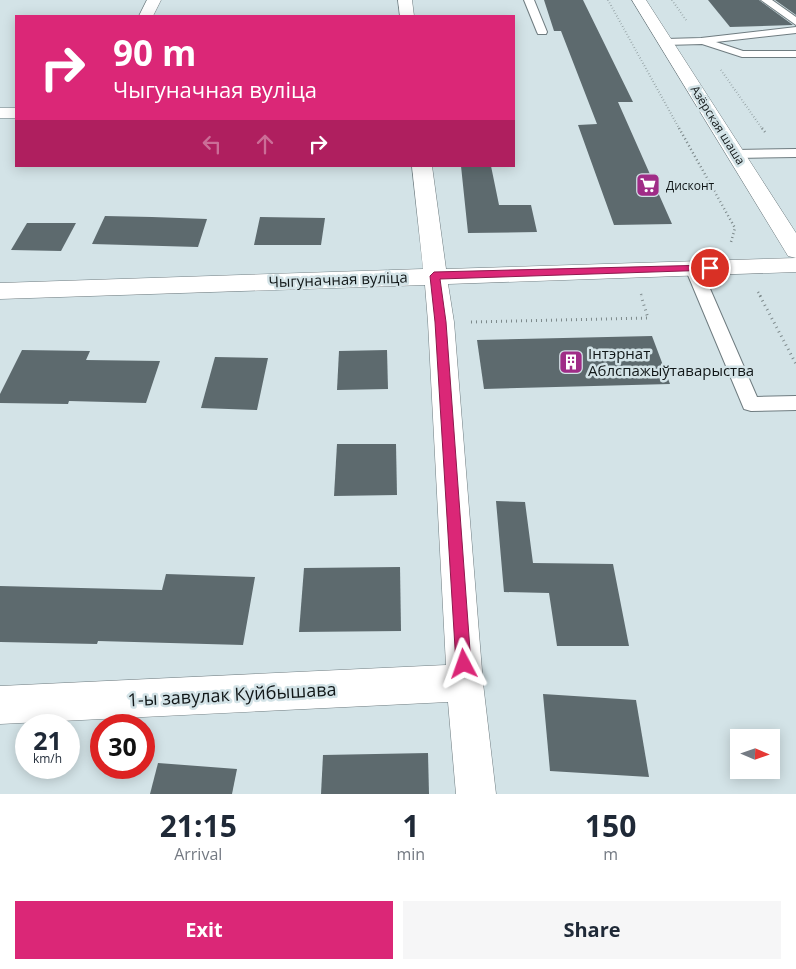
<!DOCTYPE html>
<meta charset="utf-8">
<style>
body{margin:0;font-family:"Open Sans",sans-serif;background:#f6f6f7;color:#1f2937;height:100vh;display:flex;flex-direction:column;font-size:19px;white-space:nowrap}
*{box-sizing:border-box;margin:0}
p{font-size:16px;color:#747a83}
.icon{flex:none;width:28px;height:28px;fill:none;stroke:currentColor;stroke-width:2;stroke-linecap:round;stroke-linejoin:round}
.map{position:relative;height:794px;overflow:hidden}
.drawer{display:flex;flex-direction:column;background:#fff;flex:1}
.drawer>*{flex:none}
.banner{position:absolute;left:15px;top:15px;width:500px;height:152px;border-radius:0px;box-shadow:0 2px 12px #0003;background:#db2777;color:#fff;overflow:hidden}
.needle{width:32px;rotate:92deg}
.tools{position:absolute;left:730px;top:729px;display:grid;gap:10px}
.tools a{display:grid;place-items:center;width:50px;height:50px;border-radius:0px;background:#fff;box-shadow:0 2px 12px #0003;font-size:25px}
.speed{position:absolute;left:15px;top:714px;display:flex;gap:10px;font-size:25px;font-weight:700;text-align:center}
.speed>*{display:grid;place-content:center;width:65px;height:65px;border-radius:50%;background:#fff;box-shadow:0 2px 12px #0003;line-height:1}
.speed small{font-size:12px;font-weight:400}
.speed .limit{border:8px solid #d22;background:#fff;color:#111}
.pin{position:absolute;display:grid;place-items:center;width:42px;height:42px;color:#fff;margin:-21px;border:2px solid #fff;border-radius:50%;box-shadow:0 1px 5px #0007}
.me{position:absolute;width:55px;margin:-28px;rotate:356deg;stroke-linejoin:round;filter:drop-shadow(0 0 4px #0008)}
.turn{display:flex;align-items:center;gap:18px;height:105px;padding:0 15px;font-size:22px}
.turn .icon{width:65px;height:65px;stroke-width:2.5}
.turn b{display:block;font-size:35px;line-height:42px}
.lanes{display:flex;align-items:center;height:48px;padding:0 15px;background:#0003;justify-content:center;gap:25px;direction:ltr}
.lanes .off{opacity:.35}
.eta{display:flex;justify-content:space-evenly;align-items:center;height:85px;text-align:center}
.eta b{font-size:30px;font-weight:700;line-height:35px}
.cta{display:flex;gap:10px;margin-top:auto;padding:10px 15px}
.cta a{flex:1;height:58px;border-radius:0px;background:#db2777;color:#fff;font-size:20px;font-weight:700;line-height:58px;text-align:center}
.cta a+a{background:#f6f6f7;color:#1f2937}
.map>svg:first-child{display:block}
.building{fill:#5d6a6e}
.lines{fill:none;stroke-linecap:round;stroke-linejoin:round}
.lane-casing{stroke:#6f7c80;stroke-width:2}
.street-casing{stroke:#6f7c80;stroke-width:1}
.secondary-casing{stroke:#6f7c80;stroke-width:1}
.path-far2{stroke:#7d898b;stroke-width:2;stroke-dasharray:0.5 2.5;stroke-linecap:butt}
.path-far1{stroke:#7d898b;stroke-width:2.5;stroke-dasharray:1 3;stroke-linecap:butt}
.path{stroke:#7d898b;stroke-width:3;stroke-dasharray:1 4;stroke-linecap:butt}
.lane{fill:#fff;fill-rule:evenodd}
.street{fill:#fff;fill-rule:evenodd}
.secondary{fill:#fff;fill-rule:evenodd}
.route{fill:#db2777;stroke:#8e194d}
.labels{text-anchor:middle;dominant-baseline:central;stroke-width:5;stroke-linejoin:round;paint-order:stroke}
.far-street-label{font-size:12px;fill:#111718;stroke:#d3e3e7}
.far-poi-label{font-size:12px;fill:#111718;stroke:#d3e3e7;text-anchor:start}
.street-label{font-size:15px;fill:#111718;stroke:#d3e3e7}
.poi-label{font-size:15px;fill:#111718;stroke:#d3e3e7;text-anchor:start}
.near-street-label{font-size:18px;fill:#111718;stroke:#d3e3e7}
</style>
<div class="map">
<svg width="796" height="794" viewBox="0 0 796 794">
<rect width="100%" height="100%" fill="#d3e3e7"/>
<g class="building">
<path d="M544 0H583L633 102H618L672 224 614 225 578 125 597 124 561 31H554Z"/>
<path d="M708 0H759L793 25 730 27Z"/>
<path d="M775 0H796V15Z"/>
<path d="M461 166H491L499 205H531L537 232 468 233Z"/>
<path d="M105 216 152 217 207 219 198 247 92 244Z"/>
<path d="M260 217 325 218 321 245H254Z"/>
<path d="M27 223H76L61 251 11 250Z"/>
<path d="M652 336 670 384 484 389 477 340Z"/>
<path d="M22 350 90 351 86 360 160 361 146 403 69 401 68 404 0 403V394Z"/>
<path d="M387 350 388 389 337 390 339 351Z"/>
<path d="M215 357 268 358 257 410 201 408Z"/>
<path d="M337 444H396L397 495 334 496Z"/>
<path d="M496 501 525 502 533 563 613 564 629 646H557L549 593 504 592Z"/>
<path d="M400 567 401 631 299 632 304 568Z"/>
<path d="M166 574 255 577 243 645 98 641 97 644 0 642V586L162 590Z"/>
<path d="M543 694 636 700 649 777 550 771Z"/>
<path d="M428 753 429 794H321L323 755Z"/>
<path d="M158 763 237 769 232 794H150Z"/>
</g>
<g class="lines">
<g class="lane-casing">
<g id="lane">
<path d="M524 0H534L547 32 546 34H538L537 32Z"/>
<path d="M761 0H772L796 17V25Z"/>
<path d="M796 27V33L716 42 743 51H796V57H742L702 44 666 45 661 42 666 39 701 38Z"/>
<path d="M796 149V157L736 158 729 154 736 150Z"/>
<path d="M693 263 699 264 701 268 757 397 796 396V410L751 411 744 409 685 268 687 264Z"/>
</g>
</g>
<g class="street-casing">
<g id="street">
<path d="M147 0H161L153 16H139Z"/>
<path d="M398 0H412L414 16H400Z"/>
<rect x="0" y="108" width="16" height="10"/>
<path d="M412 166H432L446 269 796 258V272L448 284 454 322 483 683 496 794H456L448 702 0 724V686L446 665 428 322 425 285 0 299V283L423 269Z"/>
</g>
</g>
<g class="secondary-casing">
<path id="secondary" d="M632 0H646L796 233V258L788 256 785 251Z"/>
</g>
<g class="path-far2">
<path d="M608 0 680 130"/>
<path d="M672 0 686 20"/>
<path d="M721 70 763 130"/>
</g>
<g class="path-far1">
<path d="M679 128 735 228 731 242"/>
<path d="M762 128 765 132"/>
<path d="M758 292 761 297"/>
<path d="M641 294 642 297"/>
</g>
<g class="path">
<path d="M760 296 796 364"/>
<path d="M471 322 648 318 641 296"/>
</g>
<use href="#lane" class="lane"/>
<use href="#street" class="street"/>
<use href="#secondary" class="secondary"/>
</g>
<path class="route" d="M710 265 715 268 713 270 440 279 446 322 471 664 469 669 464 671 458 669 456 664 435 322 430 276 434 272Z"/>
<defs>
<g id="supermarket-square" transform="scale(1.25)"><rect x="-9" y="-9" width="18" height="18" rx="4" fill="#a02c87" stroke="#d3e3e7"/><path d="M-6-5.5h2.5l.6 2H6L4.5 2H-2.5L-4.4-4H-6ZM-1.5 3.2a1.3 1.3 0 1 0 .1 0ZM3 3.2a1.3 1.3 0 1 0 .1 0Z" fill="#fff"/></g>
<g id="building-square" transform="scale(1.25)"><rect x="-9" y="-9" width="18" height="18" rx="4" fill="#a02c87" stroke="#d3e3e7"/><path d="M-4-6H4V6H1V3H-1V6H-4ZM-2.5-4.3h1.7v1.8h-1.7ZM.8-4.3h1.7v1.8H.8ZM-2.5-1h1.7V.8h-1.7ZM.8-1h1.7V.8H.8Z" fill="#fff"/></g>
</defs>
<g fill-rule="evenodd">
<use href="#supermarket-square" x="648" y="185"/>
<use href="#building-square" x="571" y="362"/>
</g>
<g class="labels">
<g class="far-street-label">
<text transform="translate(718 125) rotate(58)">Азёрская шаша</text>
</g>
<g class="far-poi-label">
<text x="666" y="185">Дисконт</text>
</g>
<g class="street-label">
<text transform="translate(338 279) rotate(-2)">Чыгуначная вуліца</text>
</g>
<g class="poi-label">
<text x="588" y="353">Інтэрнат<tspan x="588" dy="17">Аблспажыўтаварыства</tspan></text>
</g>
<g class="near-street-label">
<text transform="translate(232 694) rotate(-3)">1-ы завулак Куйбышава</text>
</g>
</g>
</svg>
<div class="tools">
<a><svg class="needle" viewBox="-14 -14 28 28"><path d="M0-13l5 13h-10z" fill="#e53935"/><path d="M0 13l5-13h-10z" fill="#747a83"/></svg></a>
</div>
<div class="speed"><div>21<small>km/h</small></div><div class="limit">30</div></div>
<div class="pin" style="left:710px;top:268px;background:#d93025"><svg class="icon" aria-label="arrive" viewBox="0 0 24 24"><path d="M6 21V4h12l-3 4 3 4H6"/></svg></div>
<svg class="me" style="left:464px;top:664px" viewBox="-20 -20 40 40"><path d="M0-17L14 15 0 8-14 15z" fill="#db2777" stroke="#fff" stroke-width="4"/></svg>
<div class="banner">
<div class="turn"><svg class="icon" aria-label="right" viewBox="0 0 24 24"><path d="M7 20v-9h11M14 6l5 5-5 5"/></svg><div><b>90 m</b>Чыгуначная вуліца</div></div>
<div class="lanes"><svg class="icon off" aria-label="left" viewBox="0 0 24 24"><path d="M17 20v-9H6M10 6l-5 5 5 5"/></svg><svg class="icon off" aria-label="ahead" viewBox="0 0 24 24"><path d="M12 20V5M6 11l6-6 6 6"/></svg><svg class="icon" aria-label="right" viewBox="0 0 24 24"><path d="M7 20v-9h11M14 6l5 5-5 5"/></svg></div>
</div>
</div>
<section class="drawer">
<div class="eta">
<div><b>21:15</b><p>Arrival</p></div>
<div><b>1</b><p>min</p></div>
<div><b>150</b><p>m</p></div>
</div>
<div class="cta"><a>Exit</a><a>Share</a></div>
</section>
